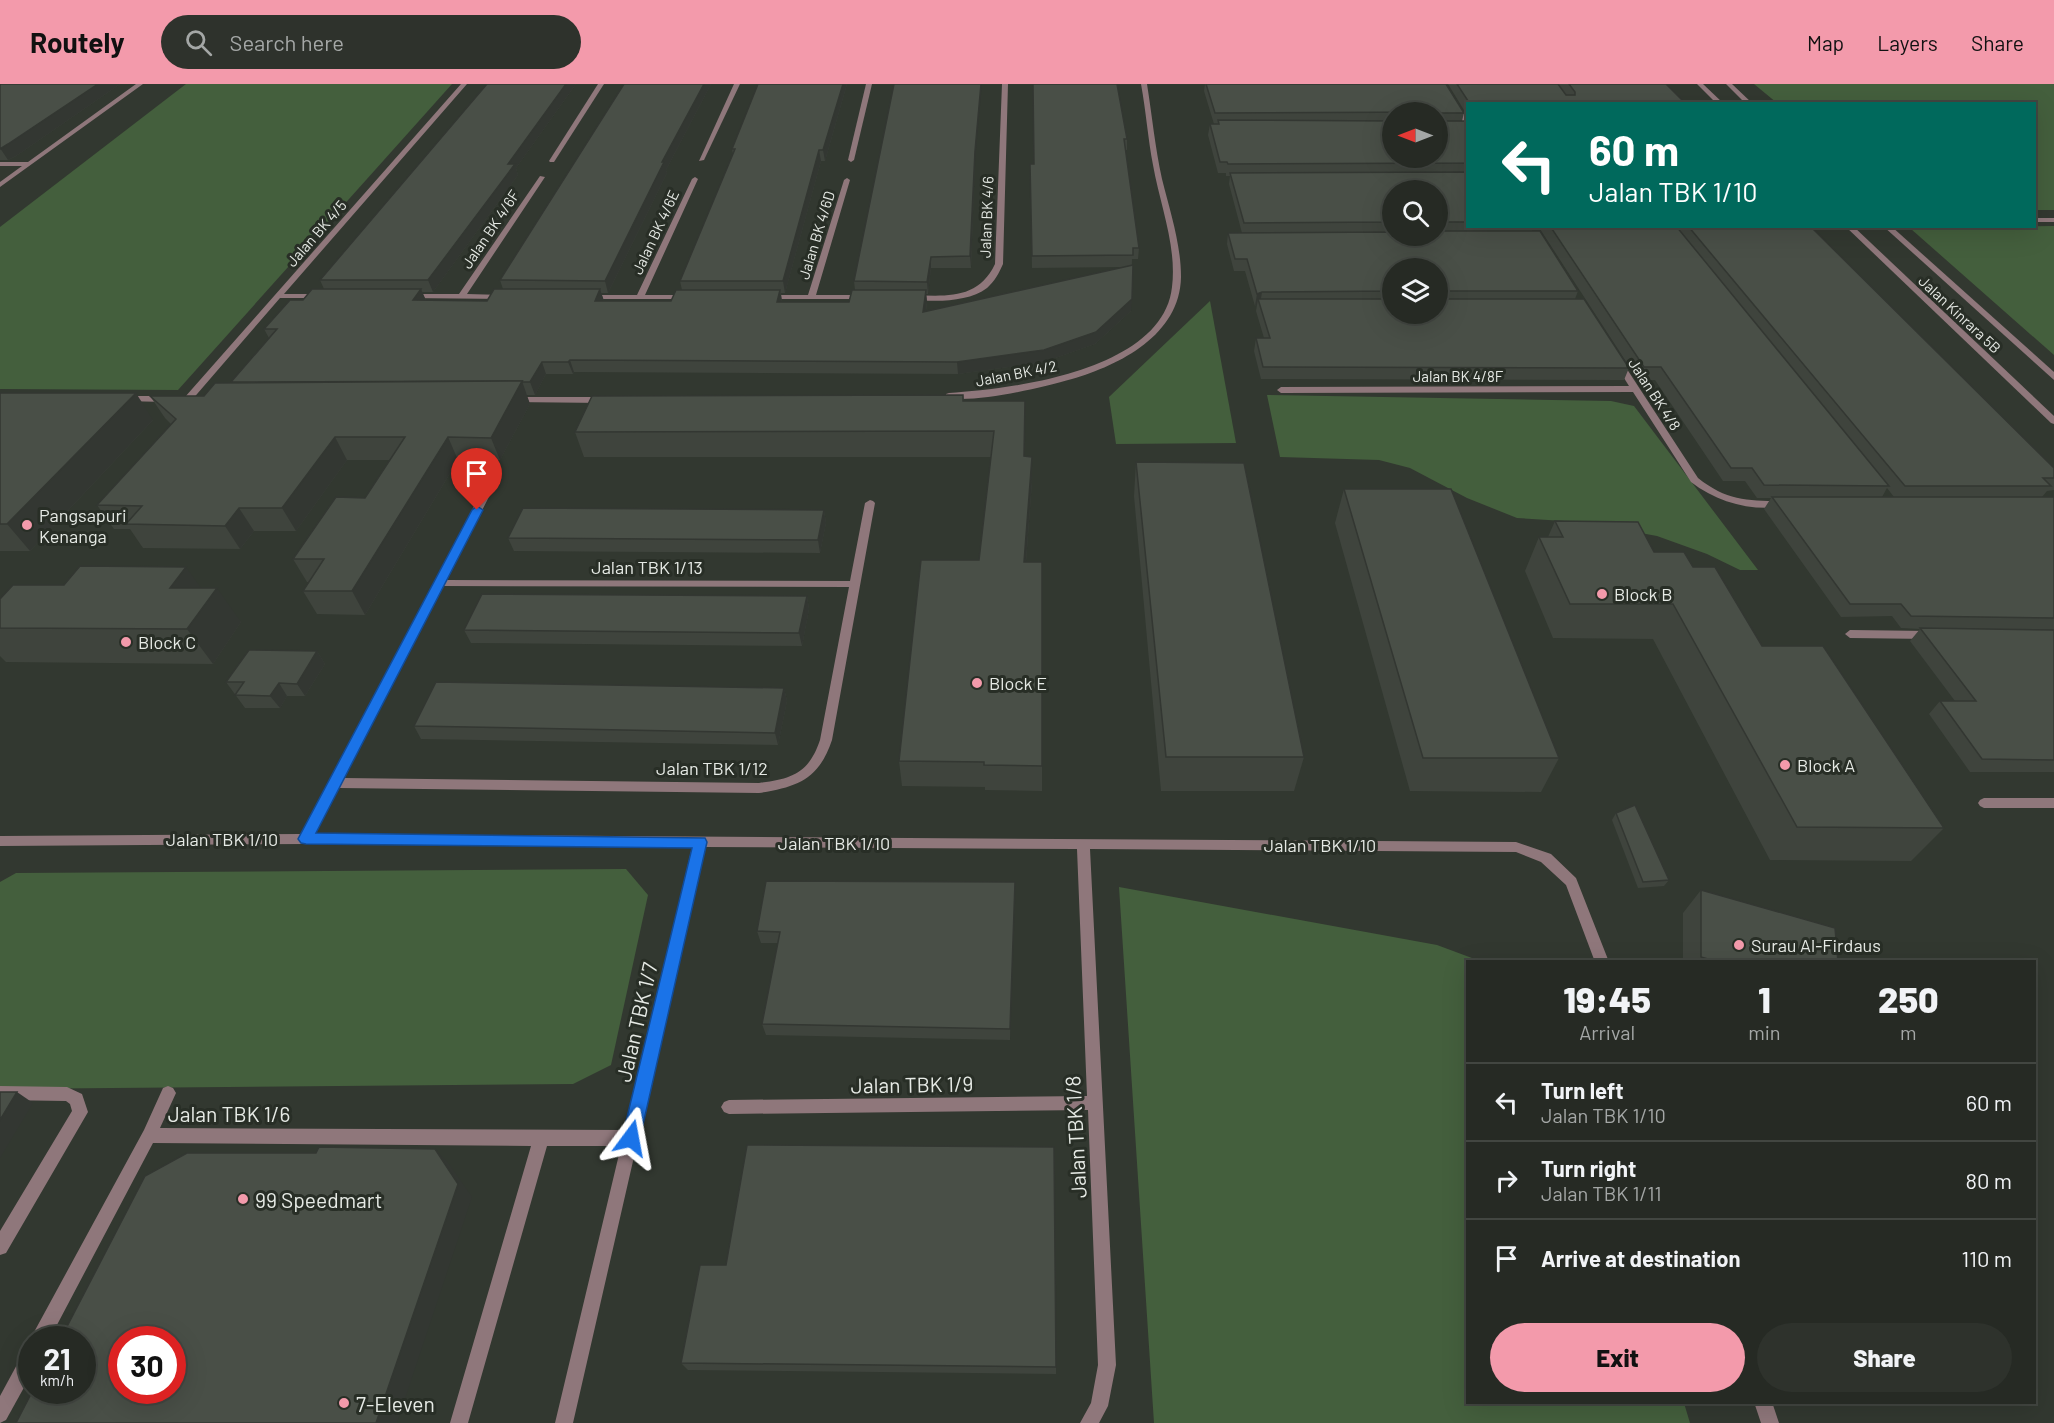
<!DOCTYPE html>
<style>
body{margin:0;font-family:Barlow,sans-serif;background:#2e322c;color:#f1f3f6;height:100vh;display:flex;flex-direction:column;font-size:22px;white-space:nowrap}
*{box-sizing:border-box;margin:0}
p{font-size:20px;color:#a4a7a6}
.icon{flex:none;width:33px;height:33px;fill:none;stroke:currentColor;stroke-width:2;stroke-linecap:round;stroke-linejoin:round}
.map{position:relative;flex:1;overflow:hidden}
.side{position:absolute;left:1466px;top:876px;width:570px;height:444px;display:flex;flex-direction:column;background:#262a24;border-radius:0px;box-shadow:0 6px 24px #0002,0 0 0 2px #424641}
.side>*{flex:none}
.top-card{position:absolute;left:1466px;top:18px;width:570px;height:126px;border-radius:0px;box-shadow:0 6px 24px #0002,0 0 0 2px #424641;background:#00695c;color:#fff;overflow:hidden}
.needle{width:39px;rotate:270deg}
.buttons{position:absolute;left:1382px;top:18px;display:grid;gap:12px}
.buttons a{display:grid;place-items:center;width:66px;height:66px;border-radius:50%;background:#262a24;box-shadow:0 6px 24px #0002,0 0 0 2px #424641;font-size:30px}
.speed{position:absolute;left:18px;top:1242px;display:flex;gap:12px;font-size:30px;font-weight:700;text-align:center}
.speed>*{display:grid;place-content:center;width:78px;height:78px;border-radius:50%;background:#262a24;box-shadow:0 6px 24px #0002,0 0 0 2px #424641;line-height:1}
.speed small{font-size:15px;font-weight:400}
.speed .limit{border:9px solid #d22;background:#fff;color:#111}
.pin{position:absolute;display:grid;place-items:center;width:51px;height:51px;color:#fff;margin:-62px -26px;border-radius:50% 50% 50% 0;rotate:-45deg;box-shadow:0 0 6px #0007}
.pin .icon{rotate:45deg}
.me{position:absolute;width:66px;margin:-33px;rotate:13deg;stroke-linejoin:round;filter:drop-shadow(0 0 4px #0008)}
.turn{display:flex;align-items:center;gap:21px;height:126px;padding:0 24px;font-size:27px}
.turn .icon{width:78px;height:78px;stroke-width:2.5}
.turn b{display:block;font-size:42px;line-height:51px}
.eta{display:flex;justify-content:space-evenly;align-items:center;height:102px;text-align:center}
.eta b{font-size:36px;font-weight:800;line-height:42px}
.cta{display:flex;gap:12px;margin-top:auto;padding:12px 24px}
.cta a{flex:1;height:69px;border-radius:36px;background:#f39aab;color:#111;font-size:24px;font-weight:800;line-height:69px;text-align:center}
.cta a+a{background:#2e322c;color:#f1f3f6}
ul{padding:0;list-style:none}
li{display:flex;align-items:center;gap:18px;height:78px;padding:0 24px;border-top:2px solid #424641}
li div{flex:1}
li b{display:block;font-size:22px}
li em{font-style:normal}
header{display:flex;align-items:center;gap:36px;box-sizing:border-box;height:84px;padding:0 30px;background:#f39aab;color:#111}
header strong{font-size:28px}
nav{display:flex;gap:33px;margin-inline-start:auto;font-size:21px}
.search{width:420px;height:54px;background:#2e322c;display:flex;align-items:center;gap:15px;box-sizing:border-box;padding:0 21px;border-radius:33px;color:#a4a7a6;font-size:22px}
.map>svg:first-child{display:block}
.green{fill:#445f3d}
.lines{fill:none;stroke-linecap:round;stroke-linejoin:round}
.minor{fill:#8f777b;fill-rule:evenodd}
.tertiary{fill:#8f777b;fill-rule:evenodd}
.wall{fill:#3f443d;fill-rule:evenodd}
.shaded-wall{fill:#333732}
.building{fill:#494f47;stroke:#333732;stroke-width:1.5;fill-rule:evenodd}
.route{fill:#1a73e8;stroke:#114b97;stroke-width:1.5}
.poi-dot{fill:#f39aab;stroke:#282e26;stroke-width:2}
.labels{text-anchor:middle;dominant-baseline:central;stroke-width:6;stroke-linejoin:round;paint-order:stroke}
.far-street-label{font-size:15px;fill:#e6eae5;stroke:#282e26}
.poi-label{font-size:18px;fill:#e6eae5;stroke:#282e26;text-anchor:start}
.street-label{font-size:18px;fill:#e6eae5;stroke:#282e26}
.near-street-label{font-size:21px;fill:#e6eae5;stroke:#282e26}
.near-poi-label{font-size:21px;fill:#e6eae5;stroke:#282e26;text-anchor:start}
</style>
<header>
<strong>Routely</strong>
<div class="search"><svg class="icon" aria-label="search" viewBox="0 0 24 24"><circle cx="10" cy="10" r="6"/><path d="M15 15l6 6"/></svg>Search here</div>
<nav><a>Map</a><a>Layers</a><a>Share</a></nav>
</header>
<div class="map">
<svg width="2054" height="1339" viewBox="0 0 2054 1339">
<rect width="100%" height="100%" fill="#323830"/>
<g class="green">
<path d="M186 0H452L178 306 0 305V143Z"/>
<path d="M1754 0H2054V126H2034V20L1777 19Z"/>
<path d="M1918 143 2054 142V271L1911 145Z"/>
<path d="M1210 217 1236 359 1116 360 1109 313Z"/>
<path d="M1267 311 1611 317 1634 322 1758 486H1740L1707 470 1657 452 1580 438 1517 434 1467 414 1410 384 1379 376 1280 373Z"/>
<path d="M626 785 648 811 611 981 573 1000 0 1005V798L16 789Z"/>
<path d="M1119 803 1437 861 1480 877 1467 878V1318L1684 1319 1690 1339H1154Z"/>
</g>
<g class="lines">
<g class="minor">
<path d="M136 0H143L0 103V98L22 82H0V78H28Z"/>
<path d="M461 0H467L284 210H320L324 212 323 214H280L191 317H185V313Z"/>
<path d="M598 0H604L554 78H550L549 77Z"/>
<path d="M734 0H740L704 76 699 77Z"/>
<path d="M866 0H872L854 76 851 78 848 76Z"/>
<path d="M1002 0H1008L1003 180C999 189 995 197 987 204 967 219 932 218 908 215V211H911C946 212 978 216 995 180Z"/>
<path d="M1141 0H1147C1152 31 1155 63 1162 95 1170 127 1181 160 1181 193 1180 251 1120 281 1072 295 1040 304 978 319 946 314V310L949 309C1014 305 1163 286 1172 203 1177 162 1160 121 1153 81 1148 55 1146 27 1141 0Z"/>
<path d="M1439 0H1445L1467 35V42L1464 40Z"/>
<path d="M540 92 545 93 467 210 503 211H506V215L407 214 406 212 410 210H459Z"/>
<path d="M695 93 698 95 645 211H692V215H584V211H637L692 95Z"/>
<path d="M847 94 850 96 816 211H866L870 213 866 215H764V211H808L844 96Z"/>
<rect x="2034" y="134" width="20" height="4"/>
<path d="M1618 275 1621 276 1698 394C1727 417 1748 417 1784 417L1787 418V422C1753 428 1718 419 1691 398L1633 308 1281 309 1277 306 1281 303 1629 302 1614 278Z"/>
<path d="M124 312H167L171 315 167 318 121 317 120 315Z"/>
<path d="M514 313H605L609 316 605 319 511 318V314Z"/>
<path d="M487 404 492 407 446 496 850 497 865 419 870 416 873 417 875 419 832 656C819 695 798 703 759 709L339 704 315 750 1516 758 1551 770 1576 794 1609 878H1595L1566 801 1541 778 1516 768 1090 765 1116 1281 1108 1322 1099 1339H1080L1091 1319 1098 1281 1088 1026 729 1030 724 1028 721 1023 724 1018 729 1016 1087 1012 1077 765 705 763 573 1339H555L621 1062H547L468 1339H450L531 1062 153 1059 49 1256H32V1259L30 1256 33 1250 144 1046 163 1004 168 1002 173 1004 176 1009 160 1044 625 1046 692 763 306 760 0 762V752L302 750 482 407ZM443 502 849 503 820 656C809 689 792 695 759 699L344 694Z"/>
<path d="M1850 546 1930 547 1935 551 1930 555 1850 554 1845 550Z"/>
<path d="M1984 714H2054V724H1984L1980 722 1978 719 1980 716Z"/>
<path d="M0 1002 67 1003 82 1010 88 1028 6 1169 0 1171V1147L72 1027 70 1020 66 1017 0 1016Z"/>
<path d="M32 1261V1289L6 1336 0 1339V1312L26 1264Z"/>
<path d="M1754 1318H1772L1779 1339H1761Z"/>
</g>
<g class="tertiary">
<path d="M1697 0H1703L1724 20H1717Z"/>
<path d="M1726 0H1732L1753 20H1746Z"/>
<path d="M1845 142H1853L2054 332V340L2051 339Z"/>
<path d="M1883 142H1891L2054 288V296Z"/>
</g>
</g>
<g class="wall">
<path d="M0 0H120L16 72 8 76H0Z"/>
<path d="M487 0H576L516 84 518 91 433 208H422L426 216 487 217 503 205 500 196 624 0H711L666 86 667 89 608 209H601L604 217H671L682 206 680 197 733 70 732 65 758 0H847L825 77H821L785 209H781L782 218H849L855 206 854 197 975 77 971 184H931L928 210H926L927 218 926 227 1123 183 1032 184 1030 80H1034L1033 0 1127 55V66H1125L1139 164 1138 175H1132L1131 227 1095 260 1044 278 958 290 574 288 573 290H546L535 311H526L530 320 500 376H458L365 531 317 530 303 507 309 498H307L293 475 365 414 390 376H347L296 447H254L240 465 143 464 130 445H114L97 421 172 341 165 334 150 312H204L232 299 231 298 269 254 264 245 303 216 324 205 320 196Z"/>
<path d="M1205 0H1446L1464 29 1462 37H1467V142H1533L1532 147 1578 207 1575 215 1629 284 1624 296 1261 295 1254 267 1256 254H1264L1256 227 1257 221 1255 222 1245 187H1234L1227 160 1228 149H1242L1229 100 1230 92H1226V89H1218L1208 51 1210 40H1214L1204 7ZM1392 28H1437L1392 74ZM1392 106H1437V152H1392ZM1392 184 1437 230H1392Z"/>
<path d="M1448 0H1666L1686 20H1467V31Z"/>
<path d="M1538 142H1810L2054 384V406L2047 407 2042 413H2054V688H1970L1929 630 1940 617H1955L1910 557 1920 545 1901 544 1892 532 1841 533 1764 425 1771 414H1757L1745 397H1723L1655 296H1638ZM1887 404 1894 413H1882Z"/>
<path d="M0 309 153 336 30 467H0Z"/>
<path d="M963 311 964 317 1025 372 1032 398 1026 478 1042 682V707L985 706V703L902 702 899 677 979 476 991 373H584L575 348Z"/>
<path d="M1136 378 1304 673 1294 707H1161L1134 412Z"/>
<path d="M1344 405 1559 674 1541 708 1410 707 1335 439Z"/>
<path d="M824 426 826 439 820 469 514 467 508 454Z"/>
<path d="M1555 437 1654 468 1693 483 1762 562 1944 744 1911 777 1770 776 1653 555 1553 554 1525 487 1539 453H1548Z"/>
<path d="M201 504 241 538 213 580 6 578 0 572V515Z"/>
<path d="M807 512 809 525 802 562 471 559 464 546Z"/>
<path d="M317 567 325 580 305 612H287L280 624H245L226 598Z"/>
<path d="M784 604 787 617 778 661 421 655 414 642Z"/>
<path d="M1616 729 1669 796 1664 802 1638 804 1612 736Z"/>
<path d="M1015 798 1010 956 766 951 762 940 778 859H761L757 847Z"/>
<path d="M1701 806 1838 878H1683V829Z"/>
<path d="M726 1181 1056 1283V1290L688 1286 681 1279Z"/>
</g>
<g class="shaded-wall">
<path d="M98 0H120L16 72 8 76 0 64Z"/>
<path d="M566 0H576L516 84 518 91 433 208 428 196 508 80Z"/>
<path d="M704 0H711L666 86 667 89 608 209 605 197 662 78Z"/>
<path d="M843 0H847L825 77 823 66Z"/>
<path d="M981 0H982L975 77 971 184 970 172 975 67Z"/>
<path d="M819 66 821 77 785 209 783 197Z"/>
<path d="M931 173V184L928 210 927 198Z"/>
<path d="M421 205 426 217 413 216Z"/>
<path d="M600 205 604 217H595Z"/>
<path d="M780 206 782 218H777Z"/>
<path d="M926 206 927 218 924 240 923 228Z"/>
<path d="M1262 208 1260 220 1258 215 1257 221 1255 222 1257 210Z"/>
<path d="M1132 215 1131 227 1095 260 1044 278 958 290 957 278Z"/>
<path d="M570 276 574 288 573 290 568 278Z"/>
<path d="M542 278 546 290 535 311 530 298Z"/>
<path d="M522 297 530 320 500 376 491 354Z"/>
<path d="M136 309 153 336 30 467 7 440Z"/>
<path d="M335 353 347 376 296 447 282 424Z"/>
<path d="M448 353 458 376 365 531 352 507Z"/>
<path d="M1032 373V398L1024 504V478Z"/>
<path d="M239 424 254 447 240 465 225 442Z"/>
<path d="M824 426 826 439 820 469 818 456Z"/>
<path d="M186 483 209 515 217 504 241 538 213 580 187 545 170 504Z"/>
<path d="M807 512 809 525 802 562 799 549Z"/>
<path d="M317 567 325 580 305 612 297 600Z"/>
<path d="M279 599 287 612 280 624 270 612Z"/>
<path d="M784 604 787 617 778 661 775 649Z"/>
<path d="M1015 798V810L1010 956V945Z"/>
<path d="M17 1008 33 1019 0 1074V1036Z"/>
<path d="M435 1065 449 1080 472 1113 397 1339H376Z"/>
</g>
<g class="building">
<path d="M0 0H98L8 60 0 65Z"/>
<path d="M487 0H566L508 80H515L428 196H320Z"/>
<path d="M624 0H704L662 78H664L605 197 500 196Z"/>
<path d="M758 0H843L823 66H819L783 197H680L735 65H732Z"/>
<path d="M894 0H981L975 67 970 172 931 173 927 198 854 197Z"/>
<path d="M1033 0H1117L1127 55H1124L1139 164H1133V171L1032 172 1030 80H1034Z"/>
<path d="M1206 0H1446L1464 29H1440L1438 37H1467V79L1228 80 1227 78H1220L1210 40H1219L1218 36 1392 37V74H1437V28L1215 29Z"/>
<path d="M1457 0H1558L1566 11H1575V8L1569 0H1666L1686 20H1470Z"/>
<path d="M1467 88V138H1437V106H1392V138L1244 139 1230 89Z"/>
<path d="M1550 142H1676L1889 402 1764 401 1752 384H1731L1661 283H1644Z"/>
<path d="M1688 142H1810L2054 384V394H2043L2051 402H1905Z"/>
<path d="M1437 147H1540L1578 207H1440L1439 215H1584L1629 284 1263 283 1256 254H1270L1258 215H1392V230H1437V184H1392V207L1262 208 1257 210 1247 175H1235L1228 149 1392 148V152H1437Z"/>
<path d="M1133 181 1132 215 1096 248 1044 266 957 278 570 276 568 278H542L530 298H521L522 297 231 298 277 245H264L290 216H303L312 205H421L413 216 487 217 494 205H600L595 217H671L676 206H780L777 218H849L852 206H926L923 228Z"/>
<path d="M522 297 491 354 448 353 352 507H303L324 475H293L336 413 365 414 405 353H335L282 424H239L225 442 126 440 142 422 97 421 176 335 150 312H204L215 299Z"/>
<path d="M0 309H136L7 440H0Z"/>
<path d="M963 311V317H1025L1024 372 1032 373 1024 478H1042V682L984 681V678L899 677 921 476H979L994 347 575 348 592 312Z"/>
<path d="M1136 378 1244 379 1304 673H1166Z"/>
<path d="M1344 405H1451L1559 674H1423Z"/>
<path d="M1772 413H2054V534L1911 532 1901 520H1850Z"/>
<path d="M523 424 824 426 818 456 508 454Z"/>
<path d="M1555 437 1638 438 1654 468H1684L1693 483H1715L1762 562H1823L1944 744 1797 743 1673 520H1570L1539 453H1563Z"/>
<path d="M80 482 186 483 170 504H217L187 545 0 544V515L13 501H64Z"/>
<path d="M482 510 807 512 799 549 464 546Z"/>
<path d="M1920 544 2054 546V676L1982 675 1940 617H1976Z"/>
<path d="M249 566 317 567 297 600 279 599 270 612 235 611 244 598H226Z"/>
<path d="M436 598 784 604 775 649 414 642Z"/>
<path d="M1635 721 1669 796 1643 798 1616 729Z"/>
<path d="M766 797 1015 798 1010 945 762 940 780 848 757 847Z"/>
<path d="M1701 806 1835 844 1838 878H1718L1701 873Z"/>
<path d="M0 1008H17L0 1036Z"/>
<path d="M747 1061 1054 1063 1056 1283 681 1279 700 1181H726Z"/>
<path d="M319 1063 435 1065 458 1100 376 1339H16L33 1306H82V1256H60L145 1092 187 1069H316ZM122 1256H172V1306H122Z"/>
</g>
<path class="route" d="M477 422 483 426 316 749 705 754 707 758 640 1054 637 1060 631 1063 625 1060 622 1054 692 764 306 760 301 759 298 755 472 426Z"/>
<g class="poi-dot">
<circle cx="27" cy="441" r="6"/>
<circle cx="1602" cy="510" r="6"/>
<circle cx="126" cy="558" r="6"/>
<circle cx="977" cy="599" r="6"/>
<circle cx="1785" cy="681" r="6"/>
<circle cx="1739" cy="861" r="6"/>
<circle cx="243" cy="1115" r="6"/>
<circle cx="344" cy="1319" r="6"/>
</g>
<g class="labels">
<g class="far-street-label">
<text transform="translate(986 133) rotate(-88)">Jalan BK 4/6</text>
<text transform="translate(490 145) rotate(-56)">Jalan BK 4/6F</text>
<text transform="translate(655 148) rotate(-65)">Jalan BK 4/6E</text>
<text transform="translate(316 149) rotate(-49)">Jalan BK 4/5</text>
<text transform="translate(816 151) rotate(-73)">Jalan BK 4/6D</text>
<text transform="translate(1960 230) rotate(43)">Jalan Kinrara 5B</text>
<text transform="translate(1016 289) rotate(-11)">Jalan BK 4/2</text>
<text x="1458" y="292">Jalan BK 4/8F</text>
<text transform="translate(1655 310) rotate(57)">Jalan BK 4/8</text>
</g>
<g class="poi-label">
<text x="39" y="431">Pangsapuri<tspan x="39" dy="21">Kenanga</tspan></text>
<text x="1614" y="510">Block B</text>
<text x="138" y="558">Block C</text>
<text x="989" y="599">Block E</text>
<text x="1797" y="681">Block A</text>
<text x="1751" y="861">Surau Al-Firdaus</text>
</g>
<g class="street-label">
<text x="647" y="483">Jalan TBK 1/13</text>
<text x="712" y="684">Jalan TBK 1/12</text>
<text x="222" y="755">Jalan TBK 1/10</text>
<text x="834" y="759">Jalan TBK 1/10</text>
<text x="1320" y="761">Jalan TBK 1/10</text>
</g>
<g class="near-street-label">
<text transform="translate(636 938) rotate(-77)">Jalan TBK 1/7</text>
<text transform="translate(912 1000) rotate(-1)">Jalan TBK 1/9</text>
<text x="229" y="1029">Jalan TBK 1/6</text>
<text transform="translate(1075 1053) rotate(-93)">Jalan TBK 1/8</text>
</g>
<g class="near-poi-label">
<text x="255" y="1115">99 Speedmart</text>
<text x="356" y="1319">7-Eleven</text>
</g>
</g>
</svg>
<div class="buttons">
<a><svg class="needle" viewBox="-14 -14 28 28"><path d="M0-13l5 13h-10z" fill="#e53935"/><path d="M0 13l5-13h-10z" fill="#a4a7a6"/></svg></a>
<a><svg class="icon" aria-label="search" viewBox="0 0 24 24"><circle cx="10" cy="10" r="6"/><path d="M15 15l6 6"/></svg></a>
<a><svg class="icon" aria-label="layers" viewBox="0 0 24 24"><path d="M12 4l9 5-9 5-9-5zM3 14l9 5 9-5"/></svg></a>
</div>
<div class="speed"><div>21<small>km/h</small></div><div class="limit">30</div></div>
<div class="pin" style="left:477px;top:426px;background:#d93025"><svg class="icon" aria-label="arrive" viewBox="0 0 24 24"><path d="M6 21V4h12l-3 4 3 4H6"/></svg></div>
<svg class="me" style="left:631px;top:1054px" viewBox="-20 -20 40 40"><path d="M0-17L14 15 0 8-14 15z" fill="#1a73e8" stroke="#fff" stroke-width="4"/></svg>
<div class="top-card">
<div class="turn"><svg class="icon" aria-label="left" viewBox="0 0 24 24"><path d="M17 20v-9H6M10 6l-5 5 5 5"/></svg><div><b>60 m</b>Jalan TBK 1/10</div></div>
</div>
<section class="side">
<div class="eta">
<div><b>19:45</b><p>Arrival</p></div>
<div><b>1</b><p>min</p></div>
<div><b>250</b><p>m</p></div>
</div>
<ul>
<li><svg class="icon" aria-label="left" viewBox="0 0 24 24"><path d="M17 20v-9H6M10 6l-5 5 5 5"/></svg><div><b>Turn left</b><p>Jalan TBK 1/10</p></div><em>60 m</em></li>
<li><svg class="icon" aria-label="right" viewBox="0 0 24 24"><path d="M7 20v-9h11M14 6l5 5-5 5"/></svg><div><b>Turn right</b><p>Jalan TBK 1/11</p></div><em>80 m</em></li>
<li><svg class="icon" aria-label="arrive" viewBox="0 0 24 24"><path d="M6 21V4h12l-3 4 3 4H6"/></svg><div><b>Arrive at destination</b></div><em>110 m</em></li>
</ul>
<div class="cta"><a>Exit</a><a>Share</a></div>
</section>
</div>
